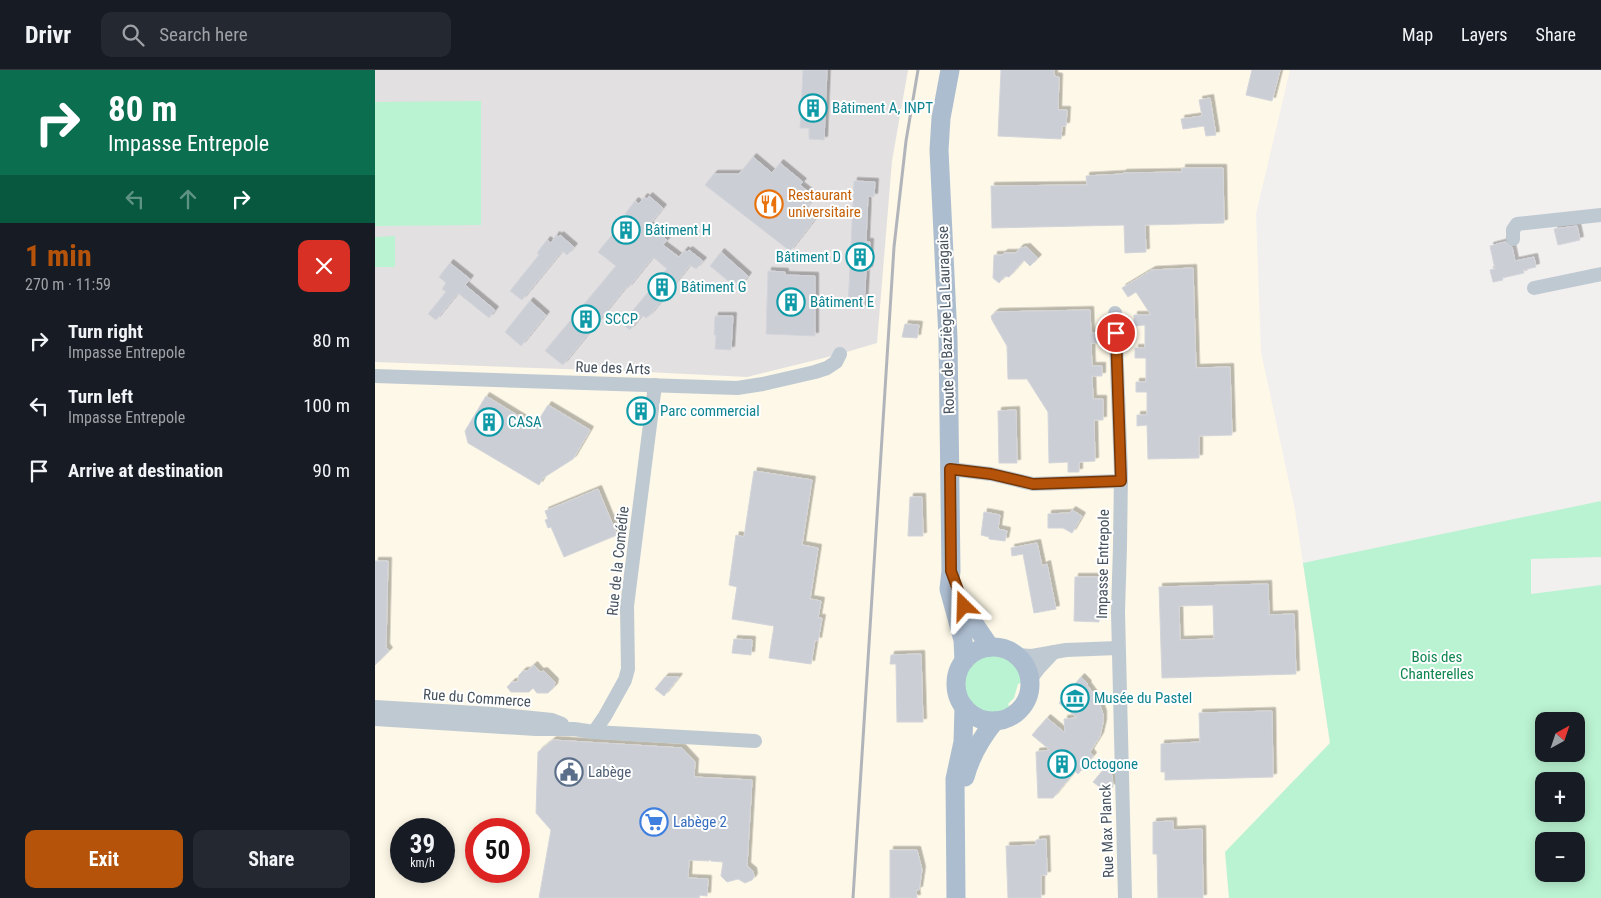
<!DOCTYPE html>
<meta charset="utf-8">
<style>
body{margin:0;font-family:"Roboto Condensed",sans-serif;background:#242831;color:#f1f3f6;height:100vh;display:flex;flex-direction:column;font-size:19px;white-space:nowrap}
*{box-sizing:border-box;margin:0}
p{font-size:16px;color:#9ea1a6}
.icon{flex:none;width:28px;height:28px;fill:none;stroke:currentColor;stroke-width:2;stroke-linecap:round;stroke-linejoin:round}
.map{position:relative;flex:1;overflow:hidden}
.drawer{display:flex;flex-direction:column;background:#171b24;width:375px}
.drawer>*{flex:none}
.banner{background:#0b6e4f;color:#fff;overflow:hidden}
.needle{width:32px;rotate:40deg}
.controls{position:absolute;left:1160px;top:642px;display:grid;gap:10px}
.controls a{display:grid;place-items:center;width:50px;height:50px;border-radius:10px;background:#171b24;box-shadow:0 2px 12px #0003;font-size:25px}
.speed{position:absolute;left:15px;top:748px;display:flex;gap:10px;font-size:25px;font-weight:700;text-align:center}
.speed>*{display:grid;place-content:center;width:65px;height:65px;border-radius:50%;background:#171b24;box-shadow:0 2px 12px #0003;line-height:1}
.speed small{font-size:12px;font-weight:400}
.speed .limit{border:8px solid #d22;background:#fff;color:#111}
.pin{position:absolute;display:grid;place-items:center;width:42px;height:42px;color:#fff;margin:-21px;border:2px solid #fff;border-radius:50%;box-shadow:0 1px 5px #0007}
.me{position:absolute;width:55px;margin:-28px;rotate:338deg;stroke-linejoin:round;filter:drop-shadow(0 0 4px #0008)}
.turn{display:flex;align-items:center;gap:18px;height:105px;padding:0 25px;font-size:22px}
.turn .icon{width:65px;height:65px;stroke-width:2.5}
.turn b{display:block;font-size:35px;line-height:42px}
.lanes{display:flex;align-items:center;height:48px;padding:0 25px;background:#0003;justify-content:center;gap:25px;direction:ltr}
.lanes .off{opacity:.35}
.round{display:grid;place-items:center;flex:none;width:52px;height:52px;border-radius:10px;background:#242831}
.overview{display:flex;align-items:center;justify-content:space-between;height:85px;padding:0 25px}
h1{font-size:30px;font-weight:700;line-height:38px;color:#b45309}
.button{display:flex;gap:10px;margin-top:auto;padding:10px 25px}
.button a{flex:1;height:58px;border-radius:10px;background:#b45309;color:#fff;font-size:20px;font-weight:700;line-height:58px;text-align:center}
.button a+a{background:#242831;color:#f1f3f6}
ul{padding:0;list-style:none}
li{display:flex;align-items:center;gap:15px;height:65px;padding:0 25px}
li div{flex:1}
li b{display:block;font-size:19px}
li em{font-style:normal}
header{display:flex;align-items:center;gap:30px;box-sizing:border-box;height:70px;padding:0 25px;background:#171b24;border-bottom:1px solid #363941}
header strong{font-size:24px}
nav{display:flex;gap:28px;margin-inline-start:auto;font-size:18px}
.search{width:350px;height:45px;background:#242831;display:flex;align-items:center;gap:12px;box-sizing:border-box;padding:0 18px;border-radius:10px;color:#9ea1a6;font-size:19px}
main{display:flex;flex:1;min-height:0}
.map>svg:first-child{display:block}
.commercial{fill:#fdf8e7;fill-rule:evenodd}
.education{fill:#e3e0e1}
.green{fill:#baf3d2;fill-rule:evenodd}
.building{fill:#cbced4;stroke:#d3d5db;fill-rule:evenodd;filter:url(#shadow)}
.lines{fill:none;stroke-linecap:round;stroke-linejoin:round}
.minor{stroke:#bfc9d2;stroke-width:14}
.major{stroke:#adbdd0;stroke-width:19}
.rail{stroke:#b1b4ba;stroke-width:3}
.route-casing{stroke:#753606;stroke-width:12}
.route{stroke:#b45309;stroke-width:9}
.labels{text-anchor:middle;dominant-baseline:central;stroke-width:4;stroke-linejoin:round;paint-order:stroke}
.culture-label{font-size:15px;fill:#0d838f;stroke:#fff;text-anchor:start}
.food-label{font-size:15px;fill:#c56008;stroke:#fff;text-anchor:start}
.street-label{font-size:15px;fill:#46525e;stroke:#fff}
.park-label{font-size:15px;fill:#10864f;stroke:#fff}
.service-label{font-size:15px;fill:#4e5e75;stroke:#fff;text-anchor:start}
.shop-label{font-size:15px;fill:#366cbe;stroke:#fff;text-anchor:start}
</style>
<header>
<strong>Drivr</strong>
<div class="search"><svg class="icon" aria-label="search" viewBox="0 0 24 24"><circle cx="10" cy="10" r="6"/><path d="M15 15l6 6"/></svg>Search here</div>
<nav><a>Map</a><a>Layers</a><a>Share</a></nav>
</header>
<main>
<section class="drawer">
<div class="banner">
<div class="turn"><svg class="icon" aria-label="right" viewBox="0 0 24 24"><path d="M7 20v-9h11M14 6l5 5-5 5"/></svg><div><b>80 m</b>Impasse Entrepole</div></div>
<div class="lanes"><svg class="icon off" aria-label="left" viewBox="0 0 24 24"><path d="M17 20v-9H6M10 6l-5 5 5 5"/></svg><svg class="icon off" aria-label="ahead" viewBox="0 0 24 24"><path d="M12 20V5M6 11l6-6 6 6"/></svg><svg class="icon" aria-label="right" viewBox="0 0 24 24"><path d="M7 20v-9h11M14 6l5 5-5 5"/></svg></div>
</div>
<div class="overview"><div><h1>1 min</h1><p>270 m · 11:59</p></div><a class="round" style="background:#d93025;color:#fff"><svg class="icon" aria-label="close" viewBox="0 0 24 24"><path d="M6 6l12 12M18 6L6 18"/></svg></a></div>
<ul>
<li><svg class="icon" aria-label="right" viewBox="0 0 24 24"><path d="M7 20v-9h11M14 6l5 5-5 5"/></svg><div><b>Turn right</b><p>Impasse Entrepole</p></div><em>80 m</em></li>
<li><svg class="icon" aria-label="left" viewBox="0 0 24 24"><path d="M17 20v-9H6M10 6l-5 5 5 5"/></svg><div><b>Turn left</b><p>Impasse Entrepole</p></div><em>100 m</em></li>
<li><svg class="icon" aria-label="arrive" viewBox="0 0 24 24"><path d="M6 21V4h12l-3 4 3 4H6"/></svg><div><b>Arrive at destination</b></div><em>90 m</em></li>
</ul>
<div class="button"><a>Exit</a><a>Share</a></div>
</section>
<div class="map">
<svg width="1226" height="828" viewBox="0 0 1226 828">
<defs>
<filter id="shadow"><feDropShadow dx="3.5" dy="-3.5" stdDeviation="0" flood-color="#0004"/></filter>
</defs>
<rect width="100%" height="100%" fill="#f2efef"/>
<path class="commercial" d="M0 0H915L881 144 886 282 920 440 955 673 851 782 854 828H0ZM26 759H69V801H26ZM101 759H144V801H101Z"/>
<path class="education" d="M0 0H533L517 91 502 273 465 284 372 307 271 302 0 292Z"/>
<g class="green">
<path d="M106 31V155L0 156V32Z"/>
<path d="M20 166V197H0V167Z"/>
<path d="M1226 431V487L1156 489V524L1226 515V828H854L850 782 955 673 928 493ZM1169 651H1201V684H1169ZM1169 711H1201V744H1169ZM1169 771H1201V804H1169Z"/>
<path d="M617 585C633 586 645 595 648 612L643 614 639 628 633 634 636 639C589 662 567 593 617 585Z"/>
</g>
<g class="building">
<path d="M428 0H452L449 70 434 69V58H425Z"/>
<path d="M626 0H679V6L684 7 683 40H692L691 56H687L686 69 623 66Z"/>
<path d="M877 0H905L897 31 871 25Z"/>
<path d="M835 28 841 65 831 66 829 56 808 59 806 49 827 46 824 30Z"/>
<path d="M378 87 397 103 405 93 428 112 425 115 440 127 429 140 440 149 415 181 330 115 339 104H364Z"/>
<path d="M807 98H848L849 153 770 155 771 182 750 183 749 155 617 158 616 116 712 115 711 106 748 104V103L807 102Z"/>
<path d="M479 111 500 112 499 127 493 126 491 172H495L494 200H491L489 239 473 238Z"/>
<path d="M274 126 288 138 274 155 292 170 288 175 304 187 310 180 312 182 314 180 328 191 321 199 315 195 275 245 271 248 267 245 255 260 247 254 292 199 278 187 253 218 251 217 188 295 170 281 241 196 223 182 253 146 250 144 260 131 264 134 269 127 272 129Z"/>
<path d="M1202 156 1205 170 1183 175 1179 159Z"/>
<path d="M181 165 184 167 185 165 199 177 192 185 187 181 147 230 135 221 164 185 162 183 172 170 176 173Z"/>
<path d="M1130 172 1137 177 1140 191 1159 187 1161 197 1148 200 1149 203 1127 208 1128 210 1118 212 1115 200 1120 199 1115 176Z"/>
<path d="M652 177 663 188 655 196 649 190 634 207 630 206 624 213 618 208 619 185H627L629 183H641L645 178Z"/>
<path d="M346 182 373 206 363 219 335 196Z"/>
<path d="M75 193 95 209 90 215 120 240 114 248 83 223 61 250 53 244 71 222 67 219 71 213 64 207Z"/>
<path d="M818 198 821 298 855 297 857 365 824 366V388L773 389 772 355 762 356V345H772V322H761V312H771V288H760V278H770V255L759 256V245H776L761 222 753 227 747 218 777 200Z"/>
<path d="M393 201 410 202V205L440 206V266L391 264Z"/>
<path d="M155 231 171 245 146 276 130 262Z"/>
<path d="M715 240 716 263H726V273H716L717 296H727V306H717L718 329H728V350H719L720 391 704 392V402H693V392L674 393 673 342 652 309H633L632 276 617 250 616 246 621 242Z"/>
<path d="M340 246H358L356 280 340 279 341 265H339Z"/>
<path d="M530 254 544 255 542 268 527 267Z"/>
<path d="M111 326 160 356 173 335 215 360 198 389 168 408 164 415 93 373 90 361Z"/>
<path d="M641 340 642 393H624L623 341Z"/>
<path d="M379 401 437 410 427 475 443 478 435 529 446 531 443 548H447L443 571 440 570 436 594 394 588 399 556 357 549 362 517 354 515 361 465 369 467Z"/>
<path d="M223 419 242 465 189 487 176 457 173 458 170 450 173 449 170 441Z"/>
<path d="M535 427H547L548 466H533Z"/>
<path d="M697 440 707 446 697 463 688 458H673V444L695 443Z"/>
<path d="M609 442 625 445 623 459 632 461 630 471 614 469V467L606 465Z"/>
<path d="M662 473 667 496 672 494 681 539 659 543 648 484 637 486 636 478Z"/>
<path d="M0 491H13L11 577 14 581 0 595Z"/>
<path d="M700 507H725L724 552 699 551Z"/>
<path d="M893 514 894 545 919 544 921 604 787 608 784 517ZM838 535 839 569 805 570 804 536Z"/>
<path d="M359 569 377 570 376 585 357 583Z"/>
<path d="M546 584 548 652H522L521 594H515L516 585Z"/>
<path d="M159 595 165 602 169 601 180 612 179 617 173 623H162L158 618 154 622H136L132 617 137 612H143L144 605 148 601H152Z"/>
<path d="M290 607H304L289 626 280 619Z"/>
<path d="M706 607 713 614 712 615 723 630 728 644V653L725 666 715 682 718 686 703 704 700 701 678 728H663L661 682 675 680 657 665 672 648 690 663 689 649 702 648 684 633Z"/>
<path d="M897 641 898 707 790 710V702H786V674L825 672 824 643Z"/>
<path d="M178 670 307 678 320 692 319 707 377 710 372 796 378 801 379 807 377 810 370 813 363 809 352 812 346 806 348 792 336 791 334 789V791L314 790 313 808 333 809 332 826 325 825 324 828H164L176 760 161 743 163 682Z"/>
<path d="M729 699 737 705 738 717 726 718 718 712Z"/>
<path d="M798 751V760L827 759 828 828H783L782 784H778V752Z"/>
<path d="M671 769 672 805H666V828H633L631 776 661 775V770Z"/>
<path d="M515 780H542L547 800 544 820H541L542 828H515Z"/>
</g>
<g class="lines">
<g class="minor">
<path d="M1138 169V160L1142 154 1226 145"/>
<path d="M1159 218 1226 204"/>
<path d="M740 243 746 403 745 476 743 542 750 828"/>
<path d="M0 306 362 318 388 314 440 302 452 298 461 292 465 284"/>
<path d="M575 399 616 404 658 414 746 411"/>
<path d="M640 585 657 586 691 580 743 578"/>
<path d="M654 611 664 598 679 582"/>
<path d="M0 637 118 644 177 650 187 654"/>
<path d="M0 649 161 659H199L219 662 380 671"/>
<path d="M219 662 230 646 250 610 253 599 252 536 280 315"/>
</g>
<g class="major">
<path d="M575 0 566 48 564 80 573 268 576 501 574 519 588 570 589 591"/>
<path d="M586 530 594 546 615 577"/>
<circle cx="618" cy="614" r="37"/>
<path d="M590 707C596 685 606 668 620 651"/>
<path d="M581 828 580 709 588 672 589 637"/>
</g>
<path class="rail" d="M478 828 519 177 531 71 543 0"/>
</g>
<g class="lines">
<g class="route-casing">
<path id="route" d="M589 536 576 501 575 399 616 404 658 414 746 411 741 263"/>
</g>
<use href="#route" class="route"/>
</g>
<defs>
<g id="building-ring" transform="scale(1.4375)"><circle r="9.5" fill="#fff" stroke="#0f9aa8" stroke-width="1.5"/><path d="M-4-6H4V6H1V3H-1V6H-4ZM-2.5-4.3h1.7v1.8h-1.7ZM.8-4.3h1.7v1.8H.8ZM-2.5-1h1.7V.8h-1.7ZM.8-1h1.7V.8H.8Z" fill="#0f9aa8"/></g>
<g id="restaurant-ring" transform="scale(1.4375)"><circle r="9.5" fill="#fff" stroke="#e8710a" stroke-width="1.5"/><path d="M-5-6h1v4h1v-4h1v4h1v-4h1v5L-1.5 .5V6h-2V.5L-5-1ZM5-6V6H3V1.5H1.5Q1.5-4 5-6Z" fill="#e8710a"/></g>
<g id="museum-ring" transform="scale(1.4375)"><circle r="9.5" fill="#fff" stroke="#0f9aa8" stroke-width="1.5"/><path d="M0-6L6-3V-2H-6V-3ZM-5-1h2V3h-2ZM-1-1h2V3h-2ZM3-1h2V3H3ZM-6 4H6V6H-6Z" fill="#0f9aa8"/></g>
<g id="civic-ring" transform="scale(1.4375)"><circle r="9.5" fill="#fff" stroke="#5c6f8a" stroke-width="1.5"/><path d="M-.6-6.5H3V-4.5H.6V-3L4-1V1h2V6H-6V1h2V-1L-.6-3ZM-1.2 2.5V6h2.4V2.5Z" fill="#5c6f8a"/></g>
<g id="supermarket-ring" transform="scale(1.4375)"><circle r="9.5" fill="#fff" stroke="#3f7fe0" stroke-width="1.5"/><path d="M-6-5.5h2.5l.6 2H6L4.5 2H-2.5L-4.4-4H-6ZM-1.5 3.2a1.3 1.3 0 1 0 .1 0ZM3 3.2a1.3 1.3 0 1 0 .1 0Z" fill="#3f7fe0"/></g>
</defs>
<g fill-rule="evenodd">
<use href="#building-ring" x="438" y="38"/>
<use href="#restaurant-ring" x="394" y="134"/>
<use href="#building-ring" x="251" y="160"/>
<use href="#building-ring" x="485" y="187"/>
<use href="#building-ring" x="287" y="217"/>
<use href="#building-ring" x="416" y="232"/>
<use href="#building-ring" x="211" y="249"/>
<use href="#building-ring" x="266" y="341"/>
<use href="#building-ring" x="114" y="352"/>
<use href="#museum-ring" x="700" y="628"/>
<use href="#building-ring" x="687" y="694"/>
<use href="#civic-ring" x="194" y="702"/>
<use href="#supermarket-ring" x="279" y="752"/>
</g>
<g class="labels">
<g class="culture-label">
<text x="457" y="38">Bâtiment A, INPT</text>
<text x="270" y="160">Bâtiment H</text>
<text x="466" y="187" text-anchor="end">Bâtiment D</text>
<text x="306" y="217">Bâtiment G</text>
<text x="435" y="232">Bâtiment E</text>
<text x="230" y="249">SCCP</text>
<text x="285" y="341">Parc commercial</text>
<text x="133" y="352">CASA</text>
<text x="719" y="628">Musée du Pastel</text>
<text x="706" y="694">Octogone</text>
</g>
<g class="food-label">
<text x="413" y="125">Restaurant<tspan x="413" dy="17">universitaire</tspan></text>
</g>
<g class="street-label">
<text transform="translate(571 250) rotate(-92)">Route de Baziège La Lauragaise</text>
<text transform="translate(238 298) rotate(2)">Rue des Arts</text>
<text transform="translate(243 491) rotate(-84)">Rue de la Comédie</text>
<text transform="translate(728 494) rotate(-89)">Impasse Entrepole</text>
<text transform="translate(102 628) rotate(4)">Rue du Commerce</text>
<text transform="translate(732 761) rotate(-92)">Rue Max Planck</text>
</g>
<g class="park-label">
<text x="1062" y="587">Bois des<tspan x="1062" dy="17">Chanterelles</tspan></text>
</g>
<g class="service-label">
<text x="213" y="702">Labège</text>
</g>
<g class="shop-label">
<text x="298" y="752">Labège 2</text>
</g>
</g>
</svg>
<div class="controls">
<a><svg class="needle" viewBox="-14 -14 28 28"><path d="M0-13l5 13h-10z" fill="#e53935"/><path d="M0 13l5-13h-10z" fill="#9ea1a6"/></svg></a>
<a>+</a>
<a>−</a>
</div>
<div class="speed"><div>39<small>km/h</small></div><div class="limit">50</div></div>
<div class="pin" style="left:741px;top:263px;background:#d93025"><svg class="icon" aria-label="arrive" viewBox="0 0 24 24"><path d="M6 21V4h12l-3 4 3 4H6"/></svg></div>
<svg class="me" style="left:589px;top:536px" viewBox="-20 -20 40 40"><path d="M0-17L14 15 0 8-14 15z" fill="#b45309" stroke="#fff" stroke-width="4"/></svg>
</div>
</main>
